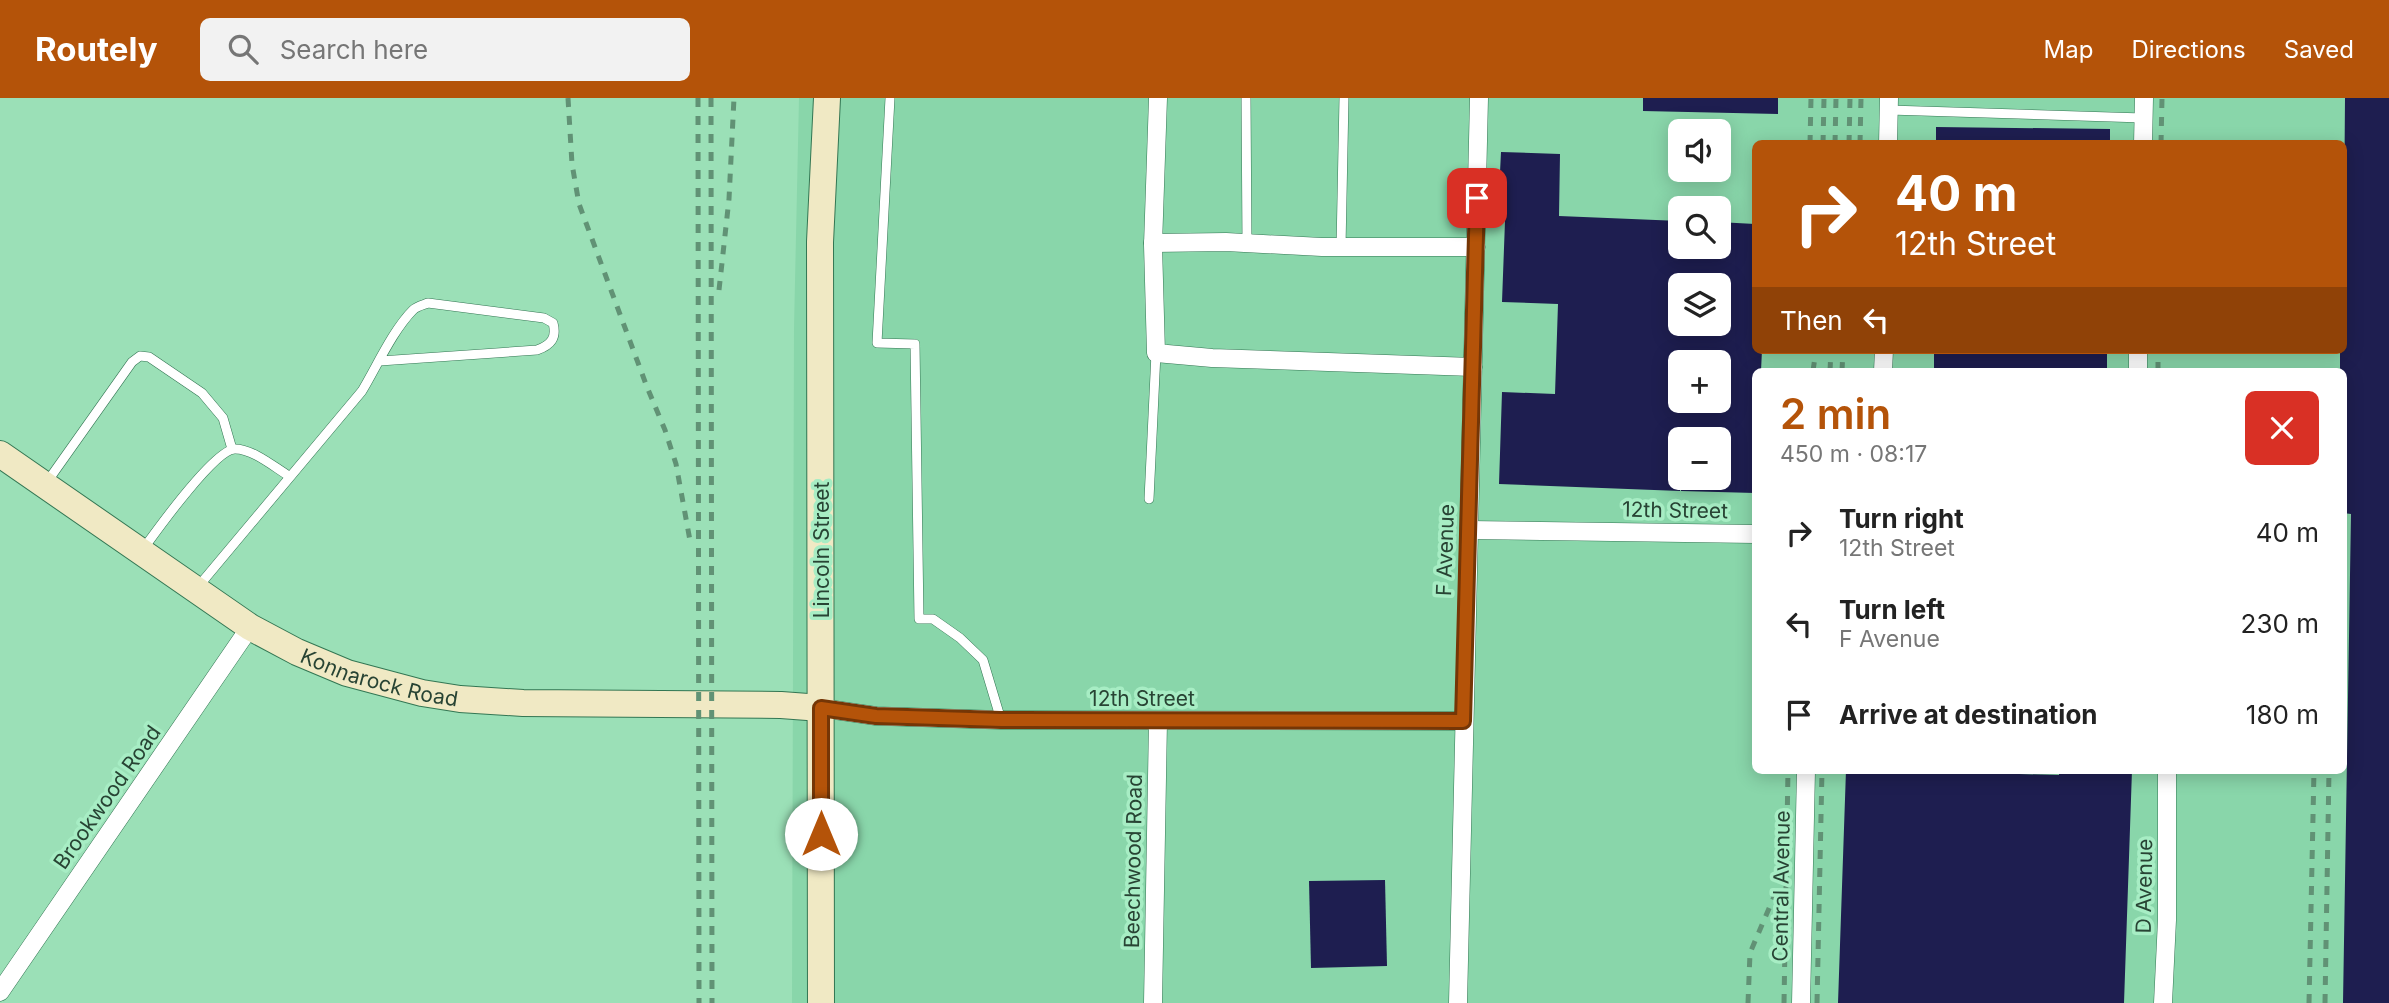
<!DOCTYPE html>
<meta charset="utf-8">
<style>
body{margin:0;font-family:Inter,sans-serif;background:#f2f2f2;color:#222;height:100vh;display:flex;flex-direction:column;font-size:26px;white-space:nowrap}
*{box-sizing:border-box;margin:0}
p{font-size:23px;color:#767676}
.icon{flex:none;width:38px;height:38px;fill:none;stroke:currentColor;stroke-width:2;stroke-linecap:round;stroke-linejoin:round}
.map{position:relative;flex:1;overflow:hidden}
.side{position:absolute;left:1752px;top:270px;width:595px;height:406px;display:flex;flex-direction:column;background:#fff;border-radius:10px;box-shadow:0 4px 18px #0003}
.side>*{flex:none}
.banner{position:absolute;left:1752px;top:42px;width:595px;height:214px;border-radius:10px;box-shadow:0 4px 18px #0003;background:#b45309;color:#fff;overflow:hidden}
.fabs{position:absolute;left:1668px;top:21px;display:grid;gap:14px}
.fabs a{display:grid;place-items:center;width:63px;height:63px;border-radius:10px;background:#fff;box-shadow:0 4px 18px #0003;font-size:35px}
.pin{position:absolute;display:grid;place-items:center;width:60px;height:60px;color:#fff;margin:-30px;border-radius:14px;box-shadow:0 4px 10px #0006}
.me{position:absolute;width:77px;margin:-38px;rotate:0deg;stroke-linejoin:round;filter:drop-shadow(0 0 5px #0008)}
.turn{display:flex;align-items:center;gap:24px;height:147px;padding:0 28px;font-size:32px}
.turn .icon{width:91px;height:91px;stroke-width:2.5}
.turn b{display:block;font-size:49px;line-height:60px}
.then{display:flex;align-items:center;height:66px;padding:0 28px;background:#0003;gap:14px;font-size:26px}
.round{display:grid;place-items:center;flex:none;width:74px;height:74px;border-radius:10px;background:#f2f2f2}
.overview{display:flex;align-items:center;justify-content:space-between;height:119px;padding:0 28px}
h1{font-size:42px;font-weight:600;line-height:52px;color:#b45309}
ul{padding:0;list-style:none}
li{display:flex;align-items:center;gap:21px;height:91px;padding:0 28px}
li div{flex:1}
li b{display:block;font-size:26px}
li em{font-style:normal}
header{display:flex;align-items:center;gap:42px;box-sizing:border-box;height:98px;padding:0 35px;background:#b45309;color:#fff}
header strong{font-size:33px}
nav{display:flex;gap:38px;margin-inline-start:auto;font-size:24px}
.search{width:490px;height:63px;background:#f2f2f2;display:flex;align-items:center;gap:18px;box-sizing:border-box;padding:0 24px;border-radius:10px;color:#767676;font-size:26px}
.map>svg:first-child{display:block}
.built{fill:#89d6aa;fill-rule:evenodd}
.building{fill:#1e1e50;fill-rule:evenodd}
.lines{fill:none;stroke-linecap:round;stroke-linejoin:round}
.lane-casing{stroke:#337653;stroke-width:10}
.street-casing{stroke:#337653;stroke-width:19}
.secondary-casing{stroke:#337653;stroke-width:28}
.lane{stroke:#fff;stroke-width:9}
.street{stroke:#fff;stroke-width:18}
.secondary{stroke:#f0e9c4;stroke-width:26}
.rail{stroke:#619275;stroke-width:5;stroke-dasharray:9 9;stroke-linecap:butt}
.route-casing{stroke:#753606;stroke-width:18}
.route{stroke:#b45309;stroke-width:12}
.labels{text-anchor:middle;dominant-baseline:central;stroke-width:7;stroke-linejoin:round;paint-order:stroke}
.street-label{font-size:21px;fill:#284434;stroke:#a7edc4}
</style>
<header>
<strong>Routely</strong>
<div class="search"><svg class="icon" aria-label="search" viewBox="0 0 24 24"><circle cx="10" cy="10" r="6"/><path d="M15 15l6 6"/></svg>Search here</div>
<nav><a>Map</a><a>Directions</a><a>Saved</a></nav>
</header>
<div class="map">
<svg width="2389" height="905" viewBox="0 0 2389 905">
<rect width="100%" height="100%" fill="#9be0b7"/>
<path class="built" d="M799 0H2389V905H792L794 230ZM1680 33H1718V72H1680ZM1755 46H2343V252H1755ZM1680 110H1718V149H1680ZM1680 187H1718V226H1680ZM1680 264H1718V303H1680ZM1755 273H2343V672H1755ZM1680 341H1718V380H1680Z"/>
<g class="building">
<path d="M1643 0H1778V16L1643 13Z"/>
<path d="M2345 0H2389V905H2343L2351 416 2343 415V273H2340V252H2343Z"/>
<path d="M1936 29 2110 31V46H1936Z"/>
<path d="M1501 54 1560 56 1559 118 1680 123V149H1718V124L1755 126V252H1762L1761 273H1755V395L1681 393 1682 380H1718V341H1680V393L1499 386 1502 294 1555 296 1558 206 1502 204 1506 96 1499 95ZM1680 187H1718V226H1680ZM1680 264H1718V303H1680Z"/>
<rect x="1934" y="252" width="173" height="21"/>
<path d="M1846 672H2019V676L2059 677V672H2132L2124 905H1838Z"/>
<path d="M1385 782 1387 868 1311 870 1309 783Z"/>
</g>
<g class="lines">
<g class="lane-casing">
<g id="lane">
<path d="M890 0 877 245 915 246 919 521H933L960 540 983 562 1001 622"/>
<path d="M1246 0 1247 146"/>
<path d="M1889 12 2143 20"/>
<path d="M1341 149 1344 0"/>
<path d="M47 384 132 264 140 258 149 259 202 295 223 320 232 351"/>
<path d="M1149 401 1156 255"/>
<path d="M144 450C157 432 215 351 235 351 253 351 274 369 289 378"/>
<path d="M197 490 362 293C377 268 393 232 413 212 417 208 423 207 428 205L544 220 553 225C557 240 551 247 537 252L380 263"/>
</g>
</g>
<g class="street-casing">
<g id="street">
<path d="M1158 0 1153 147 1156 255 1212 260 1473 269"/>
<path d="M1888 46 1889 0"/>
<path d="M2143 46 2144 0"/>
<path d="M1153 145 1226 144 1322 149H1476"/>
<path d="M1883 273 1884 252"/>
<path d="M2138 273V252"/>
<path d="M1469 432 1755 436"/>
<path d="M821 610 876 618 1001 622 1463 623"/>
<path d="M0 894 250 529"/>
<path d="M1153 905 1158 623"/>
<path d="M1458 905 1479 0"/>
<path d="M1801 905 1806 672"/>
<path d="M2163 905 2167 822V672"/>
</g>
</g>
<g class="secondary-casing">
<g id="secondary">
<path id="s1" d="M0 356 250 529 297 554 347 575 422 595 460 601 523 605 781 607 821 610"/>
<path d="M821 905 820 144 827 0"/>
</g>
</g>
<use href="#lane" class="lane"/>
<use href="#street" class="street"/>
<use href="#secondary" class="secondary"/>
<g class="rail">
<path d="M568 0 572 66 579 106 647 289 665 332 676 366 691 448"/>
<path d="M698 0 699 905"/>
<path d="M711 0 712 905"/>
<path d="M1810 46 1811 0"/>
<path d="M1823 46 1824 0"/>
<path d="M1835 46 1836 0"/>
<path d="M1849 46 1850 0"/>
<path d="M1860 46 1861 0"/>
<path d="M2161 46 2162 0"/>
<path d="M719 192 729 101 734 0"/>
<path d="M1813 273 1816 252"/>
<path d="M1830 273 1831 252"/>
<path d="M1842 273 1843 252"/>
<path d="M2158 273V252"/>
<path d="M1748 905 1750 855 1776 794 1779 778"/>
<path d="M1784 905 1788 672"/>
<path d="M1817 905 1822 672"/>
<path d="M2309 905 2314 672"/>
<path d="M2325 905 2329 672"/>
</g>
</g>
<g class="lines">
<g class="route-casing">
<path id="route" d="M821 736V610L876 618 1001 622 1463 623 1477 100"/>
</g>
<use href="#route" class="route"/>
</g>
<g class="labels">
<g class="street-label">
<text transform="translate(1675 412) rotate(1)">12th Street</text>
<text transform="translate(821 452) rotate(-90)">Lincoln Street</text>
<text transform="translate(1445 452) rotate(-88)">F Avenue</text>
<text stroke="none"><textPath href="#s1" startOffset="444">Konnarock Road</textPath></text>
<text x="1142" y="600">12th Street</text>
<text transform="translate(107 699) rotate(-55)">Brookwood Road</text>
<text transform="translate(1133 763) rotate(-89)">Beechwood Road</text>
<text transform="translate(1781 788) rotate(-89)">Central Avenue</text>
<text transform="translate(2144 788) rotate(-89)">D Avenue</text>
</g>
</g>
</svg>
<div class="fabs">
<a><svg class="icon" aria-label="sound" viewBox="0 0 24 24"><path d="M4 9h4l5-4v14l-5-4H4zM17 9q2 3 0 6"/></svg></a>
<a><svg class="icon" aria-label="search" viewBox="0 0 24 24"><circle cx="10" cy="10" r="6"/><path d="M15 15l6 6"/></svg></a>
<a><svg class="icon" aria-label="layers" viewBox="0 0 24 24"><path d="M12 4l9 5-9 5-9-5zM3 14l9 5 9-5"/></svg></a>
<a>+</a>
<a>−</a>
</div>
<div class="pin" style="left:1477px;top:100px;background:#d93025"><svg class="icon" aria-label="arrive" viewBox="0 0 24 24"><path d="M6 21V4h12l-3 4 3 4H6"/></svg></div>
<svg class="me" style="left:821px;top:736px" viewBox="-20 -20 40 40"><circle r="19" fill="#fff"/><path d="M0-13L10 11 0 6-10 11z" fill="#b45309"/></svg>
<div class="banner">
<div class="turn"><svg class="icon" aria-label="right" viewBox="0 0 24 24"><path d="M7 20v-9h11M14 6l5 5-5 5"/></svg><div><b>40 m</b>12th Street</div></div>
<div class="then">Then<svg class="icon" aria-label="left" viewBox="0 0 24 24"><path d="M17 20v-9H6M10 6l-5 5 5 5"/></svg></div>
</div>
<section class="side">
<div class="overview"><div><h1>2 min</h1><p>450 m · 08:17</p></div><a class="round" style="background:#d93025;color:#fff"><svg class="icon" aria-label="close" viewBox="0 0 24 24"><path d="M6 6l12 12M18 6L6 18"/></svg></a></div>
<ul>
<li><svg class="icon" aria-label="right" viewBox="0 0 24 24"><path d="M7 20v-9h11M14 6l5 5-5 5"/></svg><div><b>Turn right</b><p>12th Street</p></div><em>40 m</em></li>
<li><svg class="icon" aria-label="left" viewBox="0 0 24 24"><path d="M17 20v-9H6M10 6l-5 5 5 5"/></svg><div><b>Turn left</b><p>F Avenue</p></div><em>230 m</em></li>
<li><svg class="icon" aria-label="arrive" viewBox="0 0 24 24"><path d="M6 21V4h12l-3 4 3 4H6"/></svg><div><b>Arrive at destination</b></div><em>180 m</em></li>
</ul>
</section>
</div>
